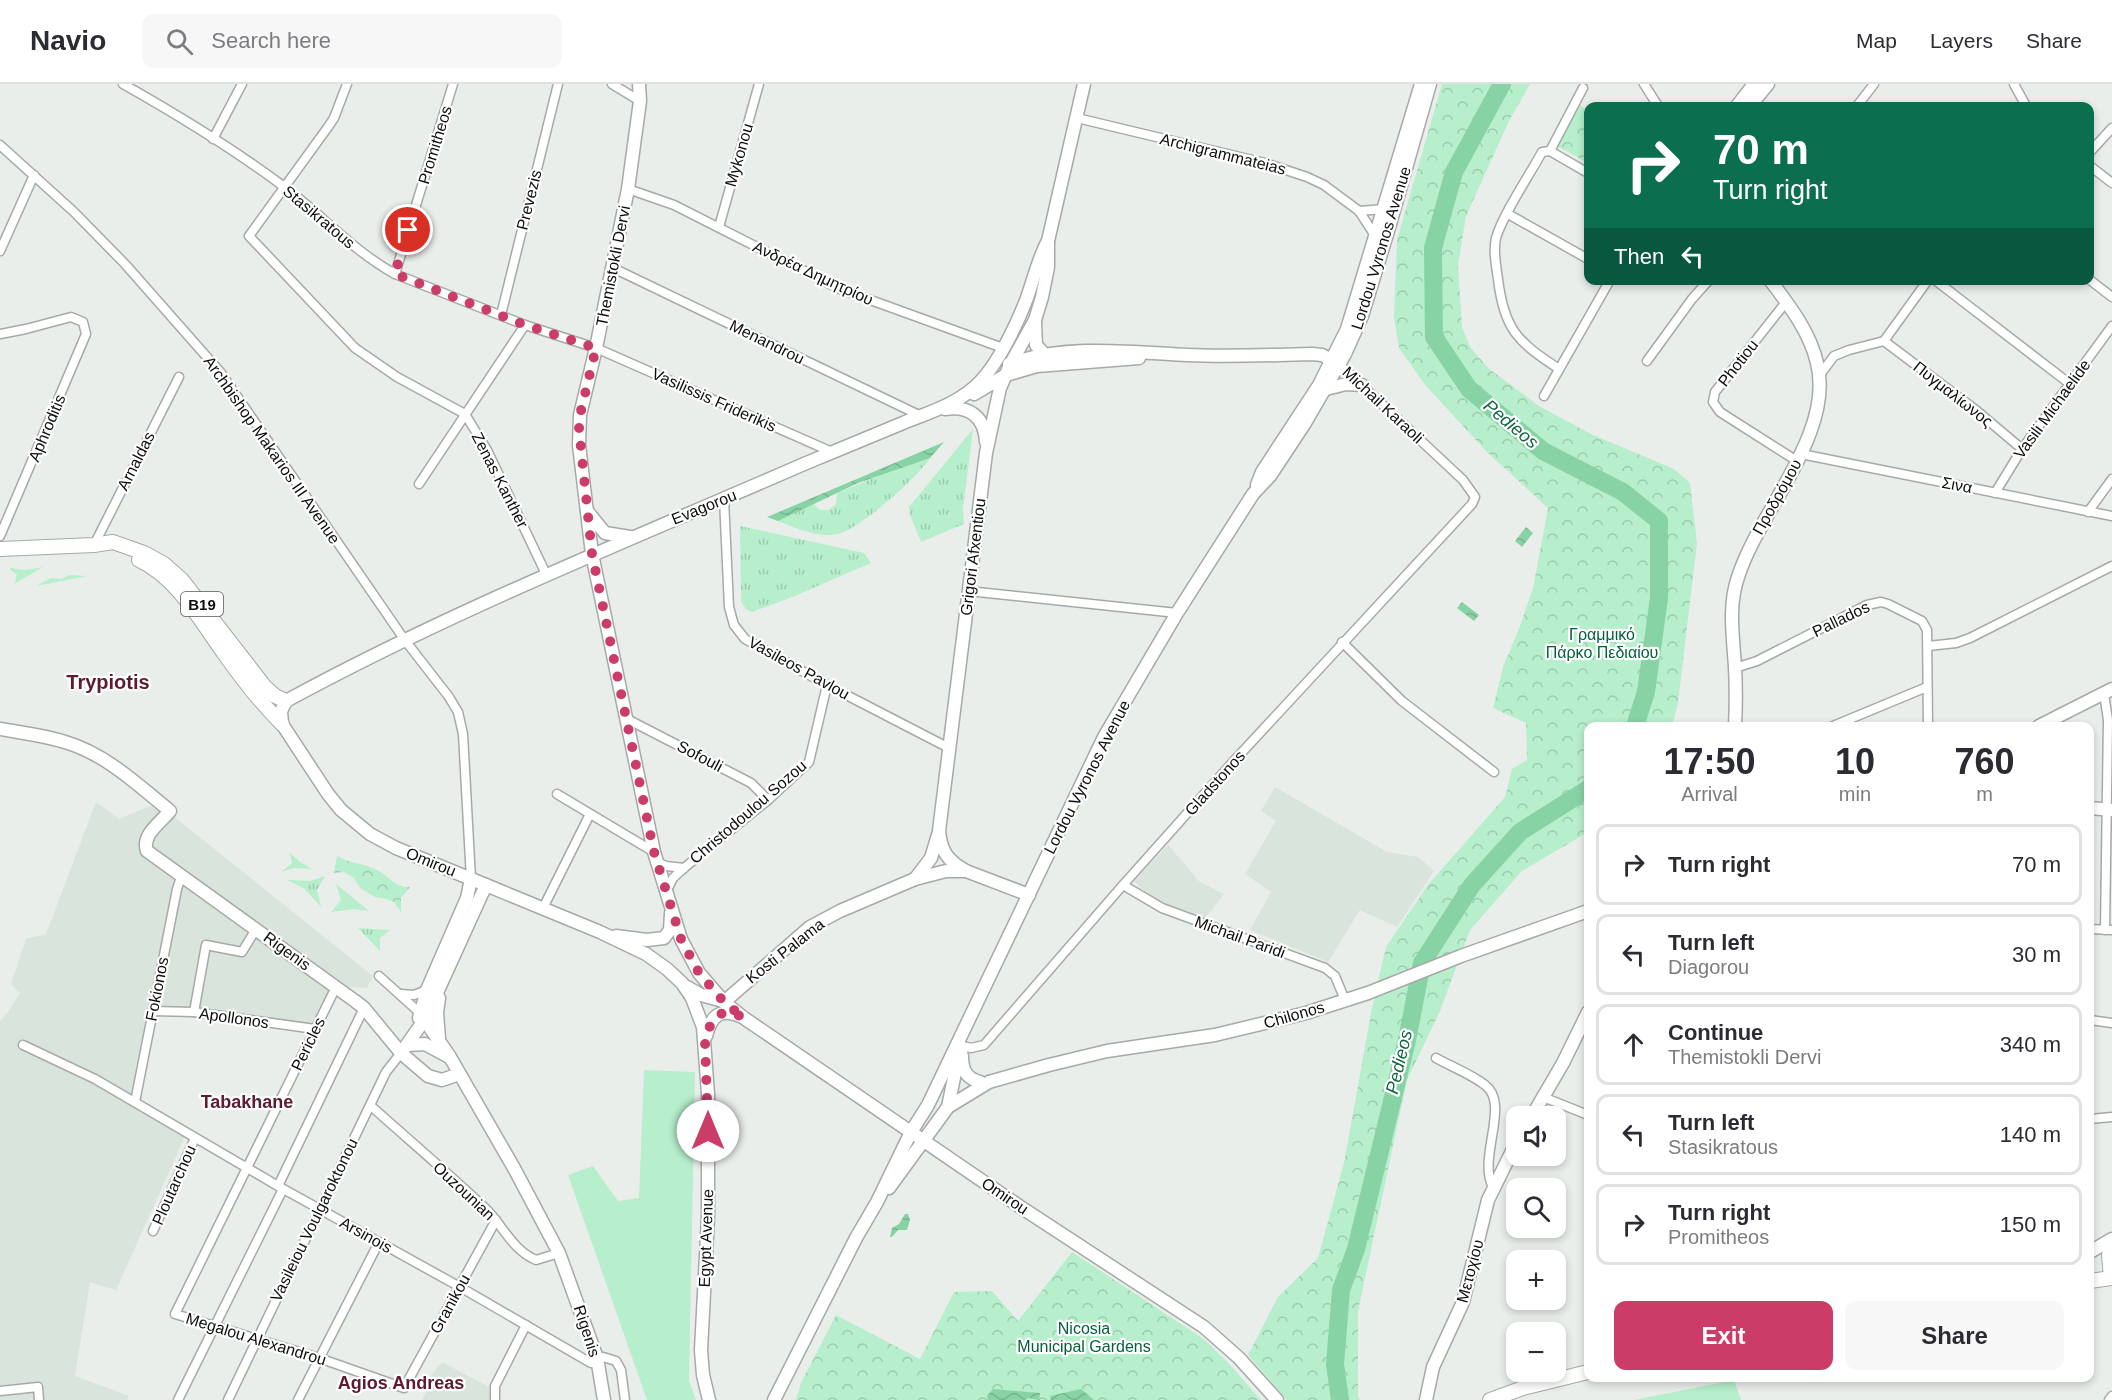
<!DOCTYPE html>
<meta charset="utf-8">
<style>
body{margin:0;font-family:Helvetica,sans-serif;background:#f7f7f7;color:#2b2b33;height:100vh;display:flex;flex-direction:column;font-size:22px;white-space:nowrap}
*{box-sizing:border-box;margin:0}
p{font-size:20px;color:#7c7c81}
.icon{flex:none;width:33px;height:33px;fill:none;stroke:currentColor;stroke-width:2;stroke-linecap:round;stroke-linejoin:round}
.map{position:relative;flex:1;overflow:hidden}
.drawer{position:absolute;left:1584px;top:638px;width:510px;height:660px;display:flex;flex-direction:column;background:#fff;border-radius:12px;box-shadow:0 3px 9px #0003}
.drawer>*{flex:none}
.guide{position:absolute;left:1584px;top:18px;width:510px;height:183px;border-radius:12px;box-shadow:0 3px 9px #0003;background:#0b6e4f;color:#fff;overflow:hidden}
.fabs{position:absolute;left:1506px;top:1022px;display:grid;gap:12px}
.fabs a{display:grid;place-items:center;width:60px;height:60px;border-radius:12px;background:#fff;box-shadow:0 3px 9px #0003;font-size:30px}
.pin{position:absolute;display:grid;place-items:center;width:51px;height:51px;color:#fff;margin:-26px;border:3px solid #fff;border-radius:50%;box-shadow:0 2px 6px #0007}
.me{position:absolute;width:66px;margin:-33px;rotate:0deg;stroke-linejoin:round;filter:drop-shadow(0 0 4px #0008)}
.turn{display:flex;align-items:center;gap:21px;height:126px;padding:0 30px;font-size:27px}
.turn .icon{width:78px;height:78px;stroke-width:2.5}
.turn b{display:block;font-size:42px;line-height:51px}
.then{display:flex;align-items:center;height:57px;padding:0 30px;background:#0003;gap:12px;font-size:22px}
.eta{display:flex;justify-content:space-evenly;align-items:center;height:102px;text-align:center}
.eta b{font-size:36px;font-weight:700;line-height:42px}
.action{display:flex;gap:12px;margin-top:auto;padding:12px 30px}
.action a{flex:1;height:69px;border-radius:12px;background:#cb3d68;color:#fff;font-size:24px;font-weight:700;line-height:69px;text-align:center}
.action a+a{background:#f7f7f7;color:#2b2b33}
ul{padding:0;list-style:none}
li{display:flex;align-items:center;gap:18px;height:81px;margin:0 12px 9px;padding:0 18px;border:3px solid #e1e1e2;border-radius:12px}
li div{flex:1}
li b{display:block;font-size:22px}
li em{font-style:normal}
header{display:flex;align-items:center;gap:36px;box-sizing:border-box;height:84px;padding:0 30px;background:#fff;border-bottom:2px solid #e1e1e2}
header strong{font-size:28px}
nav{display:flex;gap:33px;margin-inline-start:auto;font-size:21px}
.search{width:420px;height:54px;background:#f7f7f7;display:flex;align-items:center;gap:15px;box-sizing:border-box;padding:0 21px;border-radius:12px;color:#7c7c81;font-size:22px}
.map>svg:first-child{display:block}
.built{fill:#d9e4dc}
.grass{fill:url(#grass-tufts)}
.forest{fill:url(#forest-crowns)}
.garden{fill:#b7eecb}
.water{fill:url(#water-waves)}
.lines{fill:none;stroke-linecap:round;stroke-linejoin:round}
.river{stroke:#88d3a5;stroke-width:18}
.street-casing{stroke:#a6aaa7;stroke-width:11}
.secondary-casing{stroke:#a6aaa7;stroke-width:15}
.primary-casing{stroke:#a6aaa7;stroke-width:16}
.street{stroke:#fff;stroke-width:8}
.secondary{stroke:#fff;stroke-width:12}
.primary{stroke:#fff;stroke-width:14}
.route{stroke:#cb3d68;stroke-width:10;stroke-dasharray:0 18}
.labels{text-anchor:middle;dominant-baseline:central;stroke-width:4.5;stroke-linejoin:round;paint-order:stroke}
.shield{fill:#fff;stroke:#565656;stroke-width:1.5}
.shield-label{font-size:15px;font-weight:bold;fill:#0d0e0d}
.street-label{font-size:16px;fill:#0d0e0d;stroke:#fff}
.park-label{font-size:16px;fill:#036139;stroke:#fff}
.water-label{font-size:18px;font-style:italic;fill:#0c653d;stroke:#fff}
.neighbourhood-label{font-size:18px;font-weight:bold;fill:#5e1a2e;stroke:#fff}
.quarter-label{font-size:20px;font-weight:bold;fill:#5e1a2e;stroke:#fff}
</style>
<header>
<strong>Navio</strong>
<div class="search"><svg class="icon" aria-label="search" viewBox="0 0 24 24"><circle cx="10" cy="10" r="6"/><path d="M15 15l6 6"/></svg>Search here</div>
<nav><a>Map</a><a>Layers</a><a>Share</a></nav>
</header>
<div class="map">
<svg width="2112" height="1316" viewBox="0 0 2112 1316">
<defs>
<pattern id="grass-tufts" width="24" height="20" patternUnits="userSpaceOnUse" patternTransform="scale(1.5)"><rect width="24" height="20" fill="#b7eecb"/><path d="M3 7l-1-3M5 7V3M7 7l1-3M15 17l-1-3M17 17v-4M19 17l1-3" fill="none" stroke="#9ccbad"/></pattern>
<pattern id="forest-crowns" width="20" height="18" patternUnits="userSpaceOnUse" patternTransform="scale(1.5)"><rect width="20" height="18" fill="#b7eecb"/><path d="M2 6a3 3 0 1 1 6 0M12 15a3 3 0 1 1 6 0" fill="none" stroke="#9ccbad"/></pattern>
<pattern id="water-waves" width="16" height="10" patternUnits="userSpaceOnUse" patternTransform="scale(1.5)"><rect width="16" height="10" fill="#88d3a5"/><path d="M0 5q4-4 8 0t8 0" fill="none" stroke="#74b48d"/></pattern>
</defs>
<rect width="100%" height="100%" fill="#eaeeeb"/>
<g class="built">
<path d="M1275 703 1387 768 1418 773 1434 787 1397 843 1360 826 1328 878 1250 846 1271 808 1245 790 1276 737 1261 727Z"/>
<path d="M96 718 119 735 157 719 373 892 367 904 347 903 337 899 310 947 155 929 133 1013 187 1048 116 1206 90 1198 75 1292 129 1312 127 1316H0V937L8 928 20 909 11 900 26 855 46 850Z"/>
<path d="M1168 761 1199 797 1224 810 1205 834 1154 817 1134 797Z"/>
<path d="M442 1278 489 1303 490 1316H422L433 1296 430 1293Z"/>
</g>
<g class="grass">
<path d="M973 345 963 425 964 440 921 458 910 431 909 423Z"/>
<path d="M930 374C917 394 864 441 841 449 821 456 796 444 778 437L812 419 820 426H829L836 420 837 409 893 386Z"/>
<path d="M740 442 864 469 871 479 790 514 752 528 746 525 741 518Z"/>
<path d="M43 483 14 500 17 491 9 484 26 486Z"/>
<path d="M70 491 87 492 36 502 51 494 61 495Z"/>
<path d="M290 769 300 778 312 785 295 784 281 788 292 779Z"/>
<path d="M325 792 317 806 321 823 305 805 287 796 310 797Z"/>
<path d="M336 800 369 827 354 825 331 828 341 816Z"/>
<path d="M358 844 389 846H390L380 854V867Z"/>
</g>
<g class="forest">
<path d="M1442 0H1530L1509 37 1466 132 1458 181 1462 243 1470 263 1488 284 1539 322 1591 350 1674 385 1690 399 1697 459 1678 619 1672 642H1588V748L1522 787 1470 846 1440 927 1407 996 1358 1227V1313L1360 1316H1287L1248 1271 1278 1213 1318 1174 1344 1079 1372 924 1386 863 1428 801 1505 713 1512 685 1527 676 1526 639 1493 624 1503 583 1519 545 1533 504 1548 424 1488 369 1426 302 1399 264 1394 233 1397 156Z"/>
<path d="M1579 21 1588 26V72L1586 78 1557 62Z"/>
<path d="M337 771C349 781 363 778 377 786 390 793 395 804 410 803L401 814V828L394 818 387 815 375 813 360 804 354 794 344 788 334 789Z"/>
<path d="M1072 1168 1205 1256 1231 1282 1261 1316H796L801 1299 836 1231 920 1275 954 1208 992 1207 1018 1237Z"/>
</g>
<g class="garden">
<path d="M644 986 695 988 689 1297 696 1316H647L568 1091 593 1082 618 1117 639 1114Z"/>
<path d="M1734 1296 1741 1316H1634Z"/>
</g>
<g class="water">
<path d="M944 358 930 374 858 399 778 437 767 433Z"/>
<path d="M1526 443 1533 449 1522 463 1515 457Z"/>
<path d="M1462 518 1479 531 1474 537 1457 524Z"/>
<path d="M905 1130H908L910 1136 907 1146H898L892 1153H890L892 1144 899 1140Z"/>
<path d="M993 1305 1040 1309 1039 1316 1028 1314 1025 1316H988L987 1312Z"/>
<path d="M1081 1305 1094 1316H1051L1050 1312Z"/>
</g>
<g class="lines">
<g class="river">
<path d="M1502 0 1454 88 1433 164 1434 253 1469 305 1543 367 1623 408 1659 437V514L1646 608 1635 642"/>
<path d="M1340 1316 1335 1280 1341 1206 1356 1165 1407 956 1422 879 1472 801 1520 748 1588 705"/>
</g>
<g class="street-casing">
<g id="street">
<path d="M123 0C178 31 232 64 283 102 321 130 353 167 395 190L525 241 596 264 832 368"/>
<path d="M347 0 334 34 328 43 249 152 355 264 397 293 465 330 487 366 546 490"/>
<path d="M612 0 640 17"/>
<path d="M1644 0 1658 22"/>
<path d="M2014 0 2026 22"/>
<path d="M1857 22 1874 0"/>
<path d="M1077 34 1265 79 1307 93 1324 101 1359 127 1376 153"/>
<path d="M213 55 242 0"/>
<path d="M0 61 74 128 125 180 221 289 404 555 449 613 458 628 463 650 471 795"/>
<path d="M1550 67 1542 68C1529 92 1503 130 1496 154 1493 167 1496 181 1498 195 1504 246 1518 258 1559 285"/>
<path d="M1550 67 1583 4"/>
<path d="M1550 67 1588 89"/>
<path d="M2090 68 2112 44"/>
<path d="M2090 82 2112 99"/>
<path d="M628 105 674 121 840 205 1003 264"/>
<path d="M1359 127 1384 125"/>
<path d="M1508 130 1588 175"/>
<path d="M719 143 759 0"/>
<path d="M0 167 34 91"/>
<path d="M613 184 921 332"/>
<path d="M395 190 453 0"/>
<path d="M1935 196 2070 300"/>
<path d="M2090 196 2112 213"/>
<path d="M1786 218 1715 308 1713 318 1720 328 1797 377"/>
<path d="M501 231 558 0"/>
<path d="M0 250 26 245 71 233 83 238 86 250 0 452"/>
<path d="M1884 257 1977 327 2022 365"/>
<path d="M1647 277 1692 215 1709 196"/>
<path d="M1819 292 1834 272 1849 266 1884 257 1928 196"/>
<path d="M1544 312 1610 196"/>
<path d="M1801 370 2112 432"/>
<path d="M419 400 525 241"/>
<path d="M1995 409 2022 365 2112 242"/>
<path d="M724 415 729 523 734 541 745 555 827 601 949 664"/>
<path d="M2088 428 2112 395"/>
<path d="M94 461 179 293"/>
<path d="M968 507 1177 529"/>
<path d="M1342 558 1402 617 1494 688"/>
<path d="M1928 562 1956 559 1970 554 2112 482"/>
<path d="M1735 584 1757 577 1867 521 1881 518 1888 520 1922 537 1927 546 1928 642"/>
<path d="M2104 610 2108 636 2105 846"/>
<path d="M627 635 751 699 768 716"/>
<path d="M1833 642 1927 603"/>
<path d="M557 710 654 768"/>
<path d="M657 778 666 782 684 784"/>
<path d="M1123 801 1162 824 1325 884 1335 892 1345 916"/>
<path d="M667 806 673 794 684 784 768 716 809 678 827 601"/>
<path d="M543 824 590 730"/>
<path d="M2090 845 2112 846"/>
<path d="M379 892 420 929"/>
<path d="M336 903 175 1230 319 1274 404 1304 496 1136"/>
<path d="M401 910 414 911 427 906"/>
<path d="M152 927 194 928 315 945"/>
<path d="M194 928 206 861 242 868 256 845"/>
<path d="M2090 936 2112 939"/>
<path d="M23 961 95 995 278 1102 460 1203 591 1279H598"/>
<path d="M963 962 971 964 984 961 1123 801 1232 679 1472 420 1475 413 1463 396 1340 281"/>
<path d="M1436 974C1452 983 1471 990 1485 1001 1511 1020 1477 1074 1493 1103"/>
<path d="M1543 1013 1588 1031"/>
<path d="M135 1018 177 805 181 793"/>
<path d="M371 1022C409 1056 448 1089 485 1124 502 1140 512 1166 536 1176L559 1169"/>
<path d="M2090 1035 2112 1033"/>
<path d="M278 1102 364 924"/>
<path d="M153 1147 195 1054"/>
<path d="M597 1274 603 1273 616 1277 621 1286 625 1316"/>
<path d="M0 1307 38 1303 39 1316"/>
<path d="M178 1316 283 1105"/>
<path d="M228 1316 386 988 401 969"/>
<path d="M298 1316 379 1158"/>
<path d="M495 1316V1302L526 1241"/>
<path d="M2109 1316 2112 1312"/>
</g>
</g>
<g class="secondary-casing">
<g id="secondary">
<path d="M639 0 640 17 628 105 596 264 580 331 579 361 592 470 654 768 681 855 699 889 724 918 744 934 1022 1124 1204 1243 1239 1274 1277 1316"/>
<path d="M1737 22 1754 0"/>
<path d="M1750 22 1768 0"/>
<path d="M1035 238 1036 261 1045 271"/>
<path d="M1009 280C1065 260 1130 268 1187 271 1229 273 1270 271 1312 270L1322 271 1339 280"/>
<path d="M1326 305 1346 300 1362 301"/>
<path d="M974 310 1006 291 1037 282 1139 274"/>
<path d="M945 325C969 321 985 333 986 358"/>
<path d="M1257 401 1262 388 1319 301 1347 245 1421 0"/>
<path d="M587 427 605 449 630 453"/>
<path d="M1735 642C1736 623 1736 602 1735 583 1733 552 1728 522 1738 493 1759 427 1835 349 1817 279 1810 248 1789 221 1770 196"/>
<path d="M2039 642 2112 605"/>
<path d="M0 645C22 649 43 651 65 658 106 670 138 701 170 727 161 738 141 751 147 767L355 917 364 924 401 969 428 992 442 996 459 990"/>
<path d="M2090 724 2112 726"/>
<path d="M966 787C948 777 941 768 939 747L986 369 1000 304 1010 281 1035 236 1042 213 1048 183V157L1084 0"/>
<path d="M915 795 931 774 938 751"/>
<path d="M616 852 647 856 664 854 670 846 671 829"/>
<path d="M687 903 701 911 723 917"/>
<path d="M724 918 810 843 840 827 915 795 946 787H966L1029 811"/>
<path d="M420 929 450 973 515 1086 559 1169 597 1274 604 1316"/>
<path d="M419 934 427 906 467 814 471 795"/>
<path d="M706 952C711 933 719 923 740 932"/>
<path d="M439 954 437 929 439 914"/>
<path d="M408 961 425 960 449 973"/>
<path d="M401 969 425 935 486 801"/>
<path d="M962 972C962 986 966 994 980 998"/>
<path d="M948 1023 989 998 1049 981 1107 967 1215 951 1306 929 1368 909 1461 872 1588 827"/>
<path d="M1532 1032 1563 979 1588 928"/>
<path d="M889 1104 948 1023 957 979 962 965"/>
<path d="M2090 1168 2112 1155"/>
<path d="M709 1316 703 1291 701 1266 708 1133V1010L703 943 692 914 682 899 667 885 646 870 600 848 396 764 370 750 341 726 328 710 282 640 281 627 286 617C453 526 630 456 804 380 837 366 870 353 903 339 930 328 959 320 980 298 999 278 1017 240 1027 214 1034 194 1038 175 1048 157"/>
<path d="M774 1316 856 1154 877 1118 911 1048 928 1021 1104 653 1177 529 1253 410 1270 392 1305 339 1345 270 1362 232 1388 147 1430 0"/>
<path d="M1426 1316 1433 1283 1463 1218 1488 1116 1516 1059"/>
</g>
</g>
<g class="primary-casing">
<g id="primary">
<path d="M0 465 94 461 113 458 144 469 164 480 182 496 265 603 275 612 286 617"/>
<path d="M139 476C178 494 201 538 226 572 243 596 261 619 282 640"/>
<path d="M2111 1194 2109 1171 2112 1165"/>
<path d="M2090 1197 2112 1194"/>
<path d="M1490 1316 1523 1304 1588 1288"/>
</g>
</g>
<use href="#street" class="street"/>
<use href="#secondary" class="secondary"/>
<use href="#primary" class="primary"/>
</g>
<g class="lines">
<path class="route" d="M408 146 395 190 525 241 596 264 580 331 579 345 592 470 654 768 681 855 699 889 724 918 744 934C719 921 711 934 705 957L708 1047"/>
</g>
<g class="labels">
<rect class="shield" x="181" y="508" width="42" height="24" rx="4.5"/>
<g class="shield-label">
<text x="202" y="520">B19</text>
</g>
<g class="street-label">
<text transform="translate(435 61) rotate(-73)">Promitheos</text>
<text transform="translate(1223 70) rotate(14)">Archigrammateias</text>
<text transform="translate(739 71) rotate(-74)">Mykonou</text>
<text transform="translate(529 116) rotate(-76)">Prevezis</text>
<text transform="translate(319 133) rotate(40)">Stasikratous</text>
<text transform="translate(1381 164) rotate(-73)">Lordou Vyronos Avenue</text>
<text transform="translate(613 182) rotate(-79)">Themistokli Dervi</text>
<text transform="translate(813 189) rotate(25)">Ανδρέα Δημητρίου</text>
<text transform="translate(767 258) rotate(26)">Menandrou</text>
<text transform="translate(1738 279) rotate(-52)">Photiou</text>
<text transform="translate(1953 310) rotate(38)">Πυγμαλίωνος</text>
<text transform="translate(714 316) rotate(24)">Vasilissis Friderikis</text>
<text transform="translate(1383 321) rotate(43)">Michail Karaoli</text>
<text transform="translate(2052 325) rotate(-54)">Vasili Michaelide</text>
<text transform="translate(47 344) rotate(-67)">Aphroditis</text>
<text transform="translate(272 366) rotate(55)">Archbishop Makarios III Avenue</text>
<text transform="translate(136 377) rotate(-63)">Arnaldas</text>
<text transform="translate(500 396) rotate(63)">Zenas Kanther</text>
<text transform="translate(1957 401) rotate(11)">Σινα</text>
<text transform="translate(1777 413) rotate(-61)">Προδρόμου</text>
<text transform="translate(704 423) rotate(-22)">Evagorou</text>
<text transform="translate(973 473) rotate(-83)">Grigori Afxentiou</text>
<text transform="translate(1841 535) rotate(-26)">Pallados</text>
<text transform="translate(799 584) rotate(29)">Vasileos Pavlou</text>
<text transform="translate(700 672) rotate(28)">Sofouli</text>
<text transform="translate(1087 693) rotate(-63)">Lordou Vyronos Avenue</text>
<text transform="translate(1215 699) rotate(-48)">Gladstonos</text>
<text transform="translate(748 728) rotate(-41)">Christodoulou Sozou</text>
<text transform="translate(431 778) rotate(22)">Omirou</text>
<text transform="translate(1240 853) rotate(20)">Michail Paridi</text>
<text transform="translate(287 867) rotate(36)">Rigenis</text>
<text transform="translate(785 867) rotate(-38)">Kosti Palama</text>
<text transform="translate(157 905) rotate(-79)">Fokionos</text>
<text transform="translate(1294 931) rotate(-16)">Chilonos</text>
<text transform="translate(234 934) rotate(8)">Apollonos</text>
<text transform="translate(308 960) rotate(-64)">Pericles</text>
<text transform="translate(174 1101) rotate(-66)">Ploutarchou</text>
<text transform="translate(464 1107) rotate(43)">Ouzounian</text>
<text transform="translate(1005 1112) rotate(34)">Omirou</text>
<text transform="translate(314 1136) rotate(-64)">Vasileiou Voulgaroktonou</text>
<text transform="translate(366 1151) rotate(29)">Arsinois</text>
<text transform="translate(706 1154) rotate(-88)">Egypt Avenue</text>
<text transform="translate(1470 1187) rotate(-75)">Μετοχίου</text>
<text transform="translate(450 1220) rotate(-61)">Granikou</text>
<text transform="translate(587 1247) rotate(72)">Rigenis</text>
<text transform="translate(256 1255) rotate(17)">Megalou Alexandrou</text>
</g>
<g class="park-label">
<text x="1602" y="550">Γραμμικό<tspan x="1602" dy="18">Πάρκο Πεδιαίου</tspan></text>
<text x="1084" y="1244">Nicosia<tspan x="1084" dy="18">Municipal Gardens</tspan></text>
</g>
<g class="water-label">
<text transform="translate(1511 340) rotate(40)">Pedieos</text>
<text transform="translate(1399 978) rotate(-77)">Pedieos</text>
</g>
<g class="neighbourhood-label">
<text x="247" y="1018">Tabakhane</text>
<text x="401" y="1299">Agios Andreas</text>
</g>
<g class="quarter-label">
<text x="108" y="598">Trypiotis</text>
</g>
</g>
</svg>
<div class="fabs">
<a><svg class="icon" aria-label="sound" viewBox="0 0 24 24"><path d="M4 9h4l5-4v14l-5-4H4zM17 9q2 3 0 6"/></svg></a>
<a><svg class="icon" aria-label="search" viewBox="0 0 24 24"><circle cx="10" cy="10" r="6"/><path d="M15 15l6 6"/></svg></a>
<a>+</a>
<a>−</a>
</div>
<div class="pin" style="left:408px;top:146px;background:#d93025"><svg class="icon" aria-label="arrive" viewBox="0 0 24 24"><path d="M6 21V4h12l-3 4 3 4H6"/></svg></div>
<svg class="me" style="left:708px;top:1047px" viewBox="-20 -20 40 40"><circle r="19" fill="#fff"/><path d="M0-13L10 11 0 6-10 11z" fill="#cb3d68"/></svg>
<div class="guide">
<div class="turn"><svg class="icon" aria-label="right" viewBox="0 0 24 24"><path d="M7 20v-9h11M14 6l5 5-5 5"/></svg><div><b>70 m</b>Turn right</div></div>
<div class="then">Then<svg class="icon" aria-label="left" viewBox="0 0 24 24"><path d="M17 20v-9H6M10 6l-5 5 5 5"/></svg></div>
</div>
<section class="drawer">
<div class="eta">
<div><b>17:50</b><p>Arrival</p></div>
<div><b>10</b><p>min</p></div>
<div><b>760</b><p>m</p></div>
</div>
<ul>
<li><svg class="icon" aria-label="right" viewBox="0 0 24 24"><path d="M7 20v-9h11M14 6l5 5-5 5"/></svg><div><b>Turn right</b></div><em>70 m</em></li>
<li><svg class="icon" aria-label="left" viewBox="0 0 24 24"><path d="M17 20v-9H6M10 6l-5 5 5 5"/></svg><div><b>Turn left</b><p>Diagorou</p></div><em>30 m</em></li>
<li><svg class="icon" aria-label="ahead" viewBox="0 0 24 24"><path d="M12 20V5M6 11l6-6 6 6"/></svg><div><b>Continue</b><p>Themistokli Dervi</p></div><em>340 m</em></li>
<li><svg class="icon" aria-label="left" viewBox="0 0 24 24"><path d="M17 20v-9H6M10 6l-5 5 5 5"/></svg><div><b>Turn left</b><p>Stasikratous</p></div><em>140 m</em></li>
<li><svg class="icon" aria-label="right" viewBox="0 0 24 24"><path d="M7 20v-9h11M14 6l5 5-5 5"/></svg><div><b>Turn right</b><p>Promitheos</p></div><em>150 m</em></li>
</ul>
<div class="action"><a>Exit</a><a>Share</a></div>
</section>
</div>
